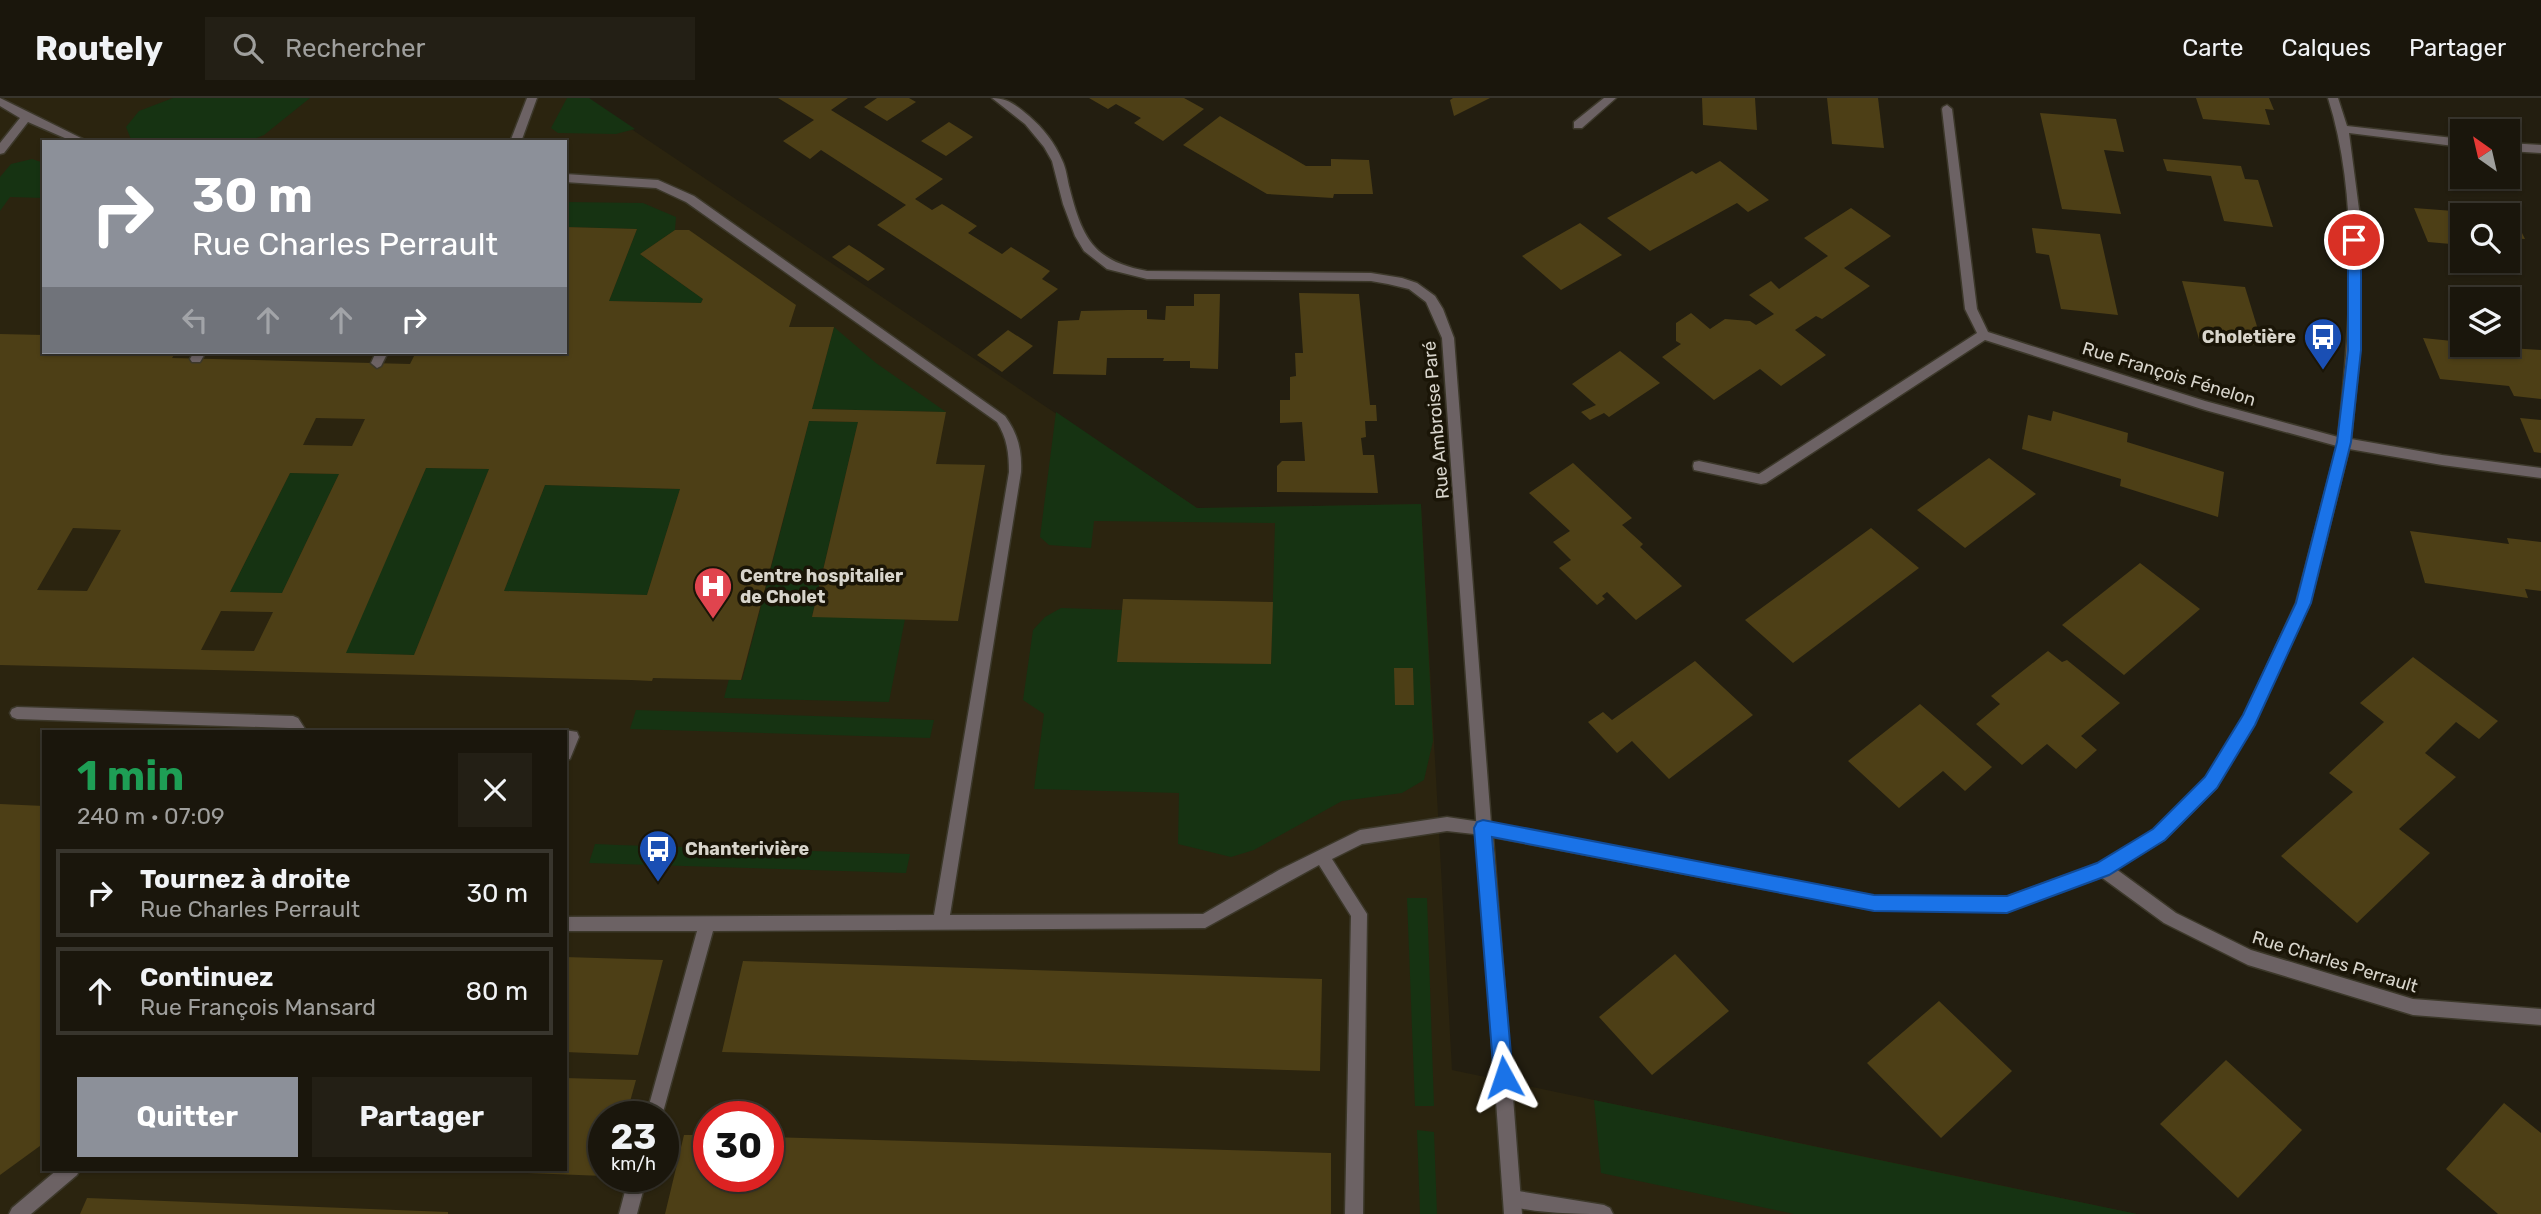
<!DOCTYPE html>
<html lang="fr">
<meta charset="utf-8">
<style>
body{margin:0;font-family:Rubik,sans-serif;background:#231f15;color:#f1f3f6;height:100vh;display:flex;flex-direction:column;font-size:26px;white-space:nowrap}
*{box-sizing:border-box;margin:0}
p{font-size:23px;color:#9f9f9d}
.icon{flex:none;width:38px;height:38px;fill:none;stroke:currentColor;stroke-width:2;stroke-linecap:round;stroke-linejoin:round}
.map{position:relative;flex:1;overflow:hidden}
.details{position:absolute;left:42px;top:632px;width:525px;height:441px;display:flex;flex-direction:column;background:#1a160c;border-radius:0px;box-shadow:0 2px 5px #0004,0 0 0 2px #38352d}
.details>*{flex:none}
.banner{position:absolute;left:42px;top:42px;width:525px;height:214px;border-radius:0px;box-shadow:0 2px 5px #0004,0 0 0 2px #38352d;background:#8c9099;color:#fff;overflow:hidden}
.needle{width:46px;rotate:326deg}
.controls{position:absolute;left:2450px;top:21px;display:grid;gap:14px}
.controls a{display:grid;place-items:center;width:70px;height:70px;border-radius:0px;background:#1a160c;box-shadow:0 2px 5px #0004,0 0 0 2px #38352d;font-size:35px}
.speed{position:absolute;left:588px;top:1003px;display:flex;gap:14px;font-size:35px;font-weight:700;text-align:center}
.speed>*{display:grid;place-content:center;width:91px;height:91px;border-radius:50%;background:#1a160c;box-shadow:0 2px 5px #0004,0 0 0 2px #38352d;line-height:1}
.speed small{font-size:18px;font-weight:400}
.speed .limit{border:10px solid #d22;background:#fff;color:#111}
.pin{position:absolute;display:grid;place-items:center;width:60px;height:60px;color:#fff;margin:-30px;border:4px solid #fff;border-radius:50%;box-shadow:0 2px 7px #0007}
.me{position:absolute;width:77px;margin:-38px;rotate:355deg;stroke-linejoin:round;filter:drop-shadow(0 0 5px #0008)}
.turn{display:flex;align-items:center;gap:24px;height:147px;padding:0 35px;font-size:32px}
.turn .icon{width:91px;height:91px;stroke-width:2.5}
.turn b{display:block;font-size:49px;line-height:60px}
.lanes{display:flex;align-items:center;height:66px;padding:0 35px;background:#0003;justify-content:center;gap:35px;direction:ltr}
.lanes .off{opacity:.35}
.round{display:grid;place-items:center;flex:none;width:74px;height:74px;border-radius:0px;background:#231f15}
.summary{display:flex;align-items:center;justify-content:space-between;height:119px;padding:0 35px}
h1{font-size:42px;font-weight:700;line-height:52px;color:#1e9e55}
.action{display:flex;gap:14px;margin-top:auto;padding:14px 35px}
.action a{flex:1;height:80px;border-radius:0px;background:#8c9099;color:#fff;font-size:28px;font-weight:700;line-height:80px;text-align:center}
.action a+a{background:#231f15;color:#f1f3f6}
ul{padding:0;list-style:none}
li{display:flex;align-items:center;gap:21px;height:88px;margin:0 14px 10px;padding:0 21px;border:4px solid #38352d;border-radius:0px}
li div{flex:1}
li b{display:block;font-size:26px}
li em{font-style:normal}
header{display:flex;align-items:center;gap:42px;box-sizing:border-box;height:98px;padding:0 35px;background:#1a160c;border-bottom:2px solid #38352d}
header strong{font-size:33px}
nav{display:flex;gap:38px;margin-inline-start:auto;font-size:24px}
.search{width:490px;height:63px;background:#231f15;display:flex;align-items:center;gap:18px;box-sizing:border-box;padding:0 24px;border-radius:0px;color:#9f9f9d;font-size:26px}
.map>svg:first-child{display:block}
.built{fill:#2b240f;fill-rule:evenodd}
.green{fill:#163312}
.building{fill:#4d3f16;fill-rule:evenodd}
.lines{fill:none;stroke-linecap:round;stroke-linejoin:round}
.service-casing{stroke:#3c382a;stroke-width:3}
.minor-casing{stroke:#3c382a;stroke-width:3}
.service{fill:#6c6264;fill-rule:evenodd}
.minor{fill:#6c6264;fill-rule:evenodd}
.route{fill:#1a73e8;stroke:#114b97;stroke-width:2}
.labels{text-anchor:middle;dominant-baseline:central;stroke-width:7;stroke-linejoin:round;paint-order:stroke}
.poi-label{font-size:18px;font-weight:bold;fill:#d8d5cc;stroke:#1a1507;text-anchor:start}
.street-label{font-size:18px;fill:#d8d5cc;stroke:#1a1507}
</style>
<header>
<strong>Routely</strong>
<div class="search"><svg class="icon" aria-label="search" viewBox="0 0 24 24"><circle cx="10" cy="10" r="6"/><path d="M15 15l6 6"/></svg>Rechercher</div>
<nav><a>Carte</a><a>Calques</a><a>Partager</a></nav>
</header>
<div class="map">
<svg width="2541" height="1116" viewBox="0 0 2541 1116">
<rect width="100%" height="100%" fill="#231e10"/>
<path class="built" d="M0 0H585L1197 410 1421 406 1452 972 2137 1116H0ZM44 44H565V254H44ZM44 634H565V1071H44ZM604 1018H663V1078H604ZM709 1018H768V1078H709Z"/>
<g class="green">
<path d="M173 0H310L264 37 247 44H132L126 29 139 13Z"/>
<path d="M567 0H589L635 31 616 36 558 35 551 30Z"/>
<path d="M32 61 44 65V100L10 99 0 113V79L11 66Z"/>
<path d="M565 104 643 105 676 119 675 132 640 156 703 201 701 205 609 203 637 131 565 129Z"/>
<path d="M834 229 876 265 946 314 812 311Z"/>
<path d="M1056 314 1197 410 1421 406 1433 643 1424 682 1402 695 1342 703 1254 752 1231 759 1178 746 1179 695 1034 691 1044 616 1023 602 1033 532 1045 519 1061 510 1122 512 1118 564 1271 566 1275 425 1094 423 1091 450 1049 447 1040 439Z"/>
<path d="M809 323 858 324 812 518 905 521 889 604 724 600 729 581 742 582Z"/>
<path d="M426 370 489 371 414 557 345 555Z"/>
<path d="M290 375 339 376 282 495 230 494Z"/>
<path d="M545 387 680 391 647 497 504 493Z"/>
<path d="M636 612 934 622 930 640 630 631Z"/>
<path d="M595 746 618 747 910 756 906 775 589 765Z"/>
<path d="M1407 800H1427L1434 1008H1415Z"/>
<path d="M1594 1002 2137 1116H1794L1601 1075Z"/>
<path d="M1417 1032 1434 1034 1437 1116H1420Z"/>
</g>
<g class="building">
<path d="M778 0H848L831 12 943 81 915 101 932 112 942 106 947 109 977 128 968 135 1002 156 1011 149 1050 173 1042 181 1058 191 1021 221 877 127 906 107 821 52 810 61 783 43 814 22Z"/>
<path d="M877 0H909L916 4 887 23 864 9Z"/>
<path d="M1089 0H1184L1204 11 1163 43 1134 25 1141 20 1116 6 1108 11Z"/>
<path d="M1453 0H1490L1454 18 1450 2Z"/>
<path d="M1702 0H1755L1757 32 1703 27Z"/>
<path d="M1827 0H1878L1884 50 1832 46Z"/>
<path d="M2196 0H2269L2274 12 2265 11 2270 27 2203 21Z"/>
<path d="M2040 15 2116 21 2124 54 2104 52 2121 116 2062 111Z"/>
<path d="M1220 18 1306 68H1331V61L1369 62 1373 96H1334L1333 100 1267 96 1183 47Z"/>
<path d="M949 24 973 39 946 58 921 43Z"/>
<path d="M2163 61 2241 68 2245 81 2258 82 2273 129 2224 123 2211 78 2167 73Z"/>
<path d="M1720 63 1769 102 1748 114 1737 105 1650 153 1607 120 1692 73 1696 76Z"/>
<path d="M2462 105 2509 109 2525 141 2508 140V117H2462V147L2428 144 2414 110 2467 114Z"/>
<path d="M1851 110 1891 138 1844 170 1870 188 1822 221 1816 218 1795 232 1826 257 1781 288 1760 271 1714 302 1662 259 1681 246 1676 243V225L1691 215 1710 231 1725 221 1750 223 1756 227 1774 216 1749 197 1771 183 1779 191 1828 158 1804 140Z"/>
<path d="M1580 125 1622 157 1561 192 1522 158Z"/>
<path d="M565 129 637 131 609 203 701 205 703 201 640 156 675 132H689L796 207 789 229H834L812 311 946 314 936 366 985 367 958 523 812 519 858 324 809 323 741 582 653 580 652 583 631 582 0 567V236L44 237V254H176L172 260 410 266 416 254H565ZM316 320 365 321 352 348 303 347ZM426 370 489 371 414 557 346 555ZM290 375 339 376 282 495 230 494ZM545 387 680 391 647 497 504 493ZM73 430 121 432 87 493 37 492ZM221 513 273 514 254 553 201 552Z"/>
<path d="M2032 130 2100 136 2118 217 2061 211 2049 157 2036 155Z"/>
<path d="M849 147 860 154 885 171 868 183 832 159Z"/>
<path d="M2182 183 2245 189 2263 248 2199 241Z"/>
<path d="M1299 195 1359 196 1370 307H1376L1377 323H1365L1366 339 1361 340 1363 357H1374L1378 395 1277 394V368L1282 363H1305L1302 324 1280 325V302H1290V279L1296 278 1295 255H1303Z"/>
<path d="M1194 196H1220L1218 271 1190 270V263H1163L1164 260H1107L1106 277 1053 276 1058 223 1079 222 1081 213 1127 212H1147V221L1165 222 1166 208H1194Z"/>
<path d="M1008 232 1033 248 1002 274 977 257Z"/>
<path d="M2423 240 2462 244V247L2541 252V301L2514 298 2509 288 2440 281Z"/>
<path d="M1620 253 1660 285 1609 319 1604 315 1590 322 1581 314 1596 307 1572 286Z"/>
<path d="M2053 313 2128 335 2127 344 2224 374 2218 419 2120 388 2121 381 2022 351 2028 317 2051 323Z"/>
<path d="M2520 320 2541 322V355L2534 354Z"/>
<path d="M1989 360 2036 396 1965 450 1917 412Z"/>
<path d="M1573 365 1632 420 1622 427 1643 446 1640 449 1682 488 1636 522 1607 494 1602 498 1605 501 1597 507 1559 470 1571 462 1553 444 1570 433 1529 395Z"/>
<path d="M1871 430 1919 470 1793 565 1745 522Z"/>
<path d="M2410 433 2509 446 2507 440 2541 444V493L2525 491 2528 500 2425 485Z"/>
<path d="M2140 465 2200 511 2124 577 2062 527Z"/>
<path d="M1123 501 1273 504 1271 566 1117 564Z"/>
<path d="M2048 553 2062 564 2067 562 2120 605 2081 638 2097 652 2076 671 2047 646 2022 667 1976 626 2000 606 1991 598Z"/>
<path d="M2413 559 2498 623 2479 641 2456 624 2425 655 2456 679 2399 731 2430 755 2357 825 2281 758 2353 694 2329 675 2384 624 2360 605Z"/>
<path d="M1695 563 1753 617 1669 681 1632 643 1617 655 1588 624 1603 614 1612 622Z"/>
<path d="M1394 570H1413L1414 607H1395Z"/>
<path d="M1920 606 1992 669 1965 693 1943 673 1899 710 1848 663Z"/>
<path d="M0 706 44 708V1045L0 1077Z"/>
<path d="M1675 856 1729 913 1652 977 1599 919Z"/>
<path d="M565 859 663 862 638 957 565 954Z"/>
<path d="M743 863 1322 881 1320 973 722 954Z"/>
<path d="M1939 903 2012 973 1941 1040 1867 965Z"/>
<path d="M2226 962 2302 1032 2238 1100 2160 1026Z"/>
<path d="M565 980 636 982 626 1018H604V1078L479 1073V1071H565Z"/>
<path d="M2504 1005 2541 1035V1116H2498L2446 1071Z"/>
<path d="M684 1037H709V1078H768V1039L1331 1055V1116H665Z"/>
<path d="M87 1100 448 1114V1116H80Z"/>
</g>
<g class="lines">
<g class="service-casing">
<g id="service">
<path d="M0 0 89 44H74L28 24 4 55 0 56V45L20 20 0 8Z"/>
<path d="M527 0H537L521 44H510Z"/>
<path d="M565 76 658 82 694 98 1005 318C1018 336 1022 352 1021 374L950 817 1203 816 1279 772 1360 732 1447 719 1488 725 1491 730 1488 735 1483 737 1447 733 1362 746 1332 761 1367 816 1363 1116H1345L1351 818 1319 767 1205 830 713 833 662 1018H646L697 833H565V819L934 817 1009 374C1009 355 1007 340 997 324L686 104 656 90 565 84Z"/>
<path d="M194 254H206L200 264H192L190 261Z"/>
<path d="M376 254H388L381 268 377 270 371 265Z"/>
<path d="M17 609 293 618 298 620 307 634H291L289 630 17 621 12 619 10 615 12 611Z"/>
<path d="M565 632 577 634 579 639 570 661 565 662V634H560Z"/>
<path d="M58 1071H80L77 1077 31 1116H9L12 1110Z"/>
<path d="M629 1078H647L637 1116H619Z"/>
<path d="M1512 1092 1604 1107 1610 1110 1613 1116C1578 1116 1538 1116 1506 1107L1503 1101 1506 1095Z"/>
</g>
</g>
<g class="minor-casing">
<g id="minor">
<path d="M992 0C1008 0 1017 8 1029 18 1043 30 1055 45 1062 62 1066 70 1067 79 1069 88 1082 139 1092 163 1147 173L1371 175 1402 180 1417 185 1435 198 1443 211 1454 240 1491 725 1874 798 2007 799 2098 766 2154 732 2206 680 2244 618 2296 505 2337 348 2205 312 1985 242 1766 385 1761 386 1694 372 1693 368 1694 364 1699 363 1759 376 1977 235 1965 211 1942 11 1943 9 1947 7 1952 11 1977 211 1988 234 2205 303 2338 339C2350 232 2361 104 2328 0H2338L2347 28 2462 41V49L2349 35 2360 119V252L2351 341 2442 357 2541 370V380L2442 367 2349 351 2310 505 2254 626 2216 690 2164 742 2116 771 2176 815 2251 852 2413 901 2541 911V927L2413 917 2248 867 2164 825 2101 779 2007 813 1874 812 1493 739 1522 1116H1504L1442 240 1426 204 1409 191 1388 186 1371 183 1147 181 1107 171 1084 153 1075 138 1063 106 1052 63 1044 49 1025 26Z"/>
<path d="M1604 0H1616L1582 30H1574V24Z"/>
<path d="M2508 45 2541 47V55L2508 53Z"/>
</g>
</g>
<use href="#service" class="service"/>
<use href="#minor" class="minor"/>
</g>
<path class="route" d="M2354 138 2361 142V252L2351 344 2311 505 2255 627 2217 690 2165 742 2109 777 2007 815 1874 813 1492 739 1513 979 1510 986 1504 989 1497 986 1494 979 1474 730 1477 724 1483 722 1874 797 2007 798 2097 765 2153 731 2205 679 2243 617 2296 505 2337 344 2348 252V142Z"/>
<defs>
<g id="bus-pin" transform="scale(2.0125)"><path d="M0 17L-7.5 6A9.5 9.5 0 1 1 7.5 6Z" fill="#1a4fb4" stroke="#1a1507"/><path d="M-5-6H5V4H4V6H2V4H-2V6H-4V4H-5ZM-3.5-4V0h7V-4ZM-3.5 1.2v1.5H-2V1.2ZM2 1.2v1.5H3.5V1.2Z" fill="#fff"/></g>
<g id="hospital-pin" transform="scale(2.0125)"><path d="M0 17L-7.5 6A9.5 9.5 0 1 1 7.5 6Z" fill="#e0444e" stroke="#1a1507"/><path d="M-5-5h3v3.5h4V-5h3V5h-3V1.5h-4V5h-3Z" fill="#fff"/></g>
</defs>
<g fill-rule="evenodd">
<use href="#bus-pin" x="2323" y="239"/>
<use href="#hospital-pin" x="713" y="488"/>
<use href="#bus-pin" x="658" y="751"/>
</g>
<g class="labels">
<g class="poi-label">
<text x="2296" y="239" text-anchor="end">Choletière</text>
<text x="740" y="478">Centre hospitalier<tspan x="740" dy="21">de Cholet</tspan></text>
<text x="685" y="751">Chanterivière</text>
</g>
<g class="street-label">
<text transform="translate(2169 276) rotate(17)">Rue François Fénelon</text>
<text transform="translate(1436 322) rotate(-95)">Rue Ambroise Paré</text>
<text transform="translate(2335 864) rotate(17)">Rue Charles Perrault</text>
</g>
</g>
</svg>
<div class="controls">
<a><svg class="needle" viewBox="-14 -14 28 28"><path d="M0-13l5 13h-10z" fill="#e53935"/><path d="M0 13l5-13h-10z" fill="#9f9f9d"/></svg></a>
<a><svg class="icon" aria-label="search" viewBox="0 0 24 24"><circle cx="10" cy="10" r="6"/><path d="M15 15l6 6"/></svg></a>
<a><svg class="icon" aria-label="layers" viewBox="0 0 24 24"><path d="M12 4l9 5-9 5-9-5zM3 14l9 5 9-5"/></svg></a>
</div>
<div class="speed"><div>23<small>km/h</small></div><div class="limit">30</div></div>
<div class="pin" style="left:2354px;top:142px;background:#d93025"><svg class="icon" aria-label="arrive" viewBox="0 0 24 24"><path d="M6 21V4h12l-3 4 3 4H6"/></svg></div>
<svg class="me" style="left:1504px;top:979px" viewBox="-20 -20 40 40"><path d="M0-17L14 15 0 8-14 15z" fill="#1a73e8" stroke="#fff" stroke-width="4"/></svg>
<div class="banner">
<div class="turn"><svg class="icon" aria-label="right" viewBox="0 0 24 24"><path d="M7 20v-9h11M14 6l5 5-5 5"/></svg><div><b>30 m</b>Rue Charles Perrault</div></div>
<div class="lanes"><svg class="icon off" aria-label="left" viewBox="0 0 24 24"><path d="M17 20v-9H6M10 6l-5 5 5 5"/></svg><svg class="icon off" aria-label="ahead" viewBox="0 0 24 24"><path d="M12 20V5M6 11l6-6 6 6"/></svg><svg class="icon off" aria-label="ahead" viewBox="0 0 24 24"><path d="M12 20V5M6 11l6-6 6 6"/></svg><svg class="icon" aria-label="right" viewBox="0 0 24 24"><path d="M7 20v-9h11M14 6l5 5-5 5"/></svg></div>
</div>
<section class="details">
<div class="summary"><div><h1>1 min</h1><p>240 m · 07:09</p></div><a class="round"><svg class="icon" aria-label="close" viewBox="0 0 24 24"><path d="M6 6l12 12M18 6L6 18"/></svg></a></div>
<ul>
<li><svg class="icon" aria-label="right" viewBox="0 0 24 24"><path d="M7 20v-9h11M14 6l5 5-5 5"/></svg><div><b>Tournez à droite</b><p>Rue Charles Perrault</p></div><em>30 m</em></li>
<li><svg class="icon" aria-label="ahead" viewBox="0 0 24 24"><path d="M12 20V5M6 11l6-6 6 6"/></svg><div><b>Continuez</b><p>Rue François Mansard</p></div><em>80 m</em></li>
</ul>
<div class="action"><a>Quitter</a><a>Partager</a></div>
</section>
</div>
